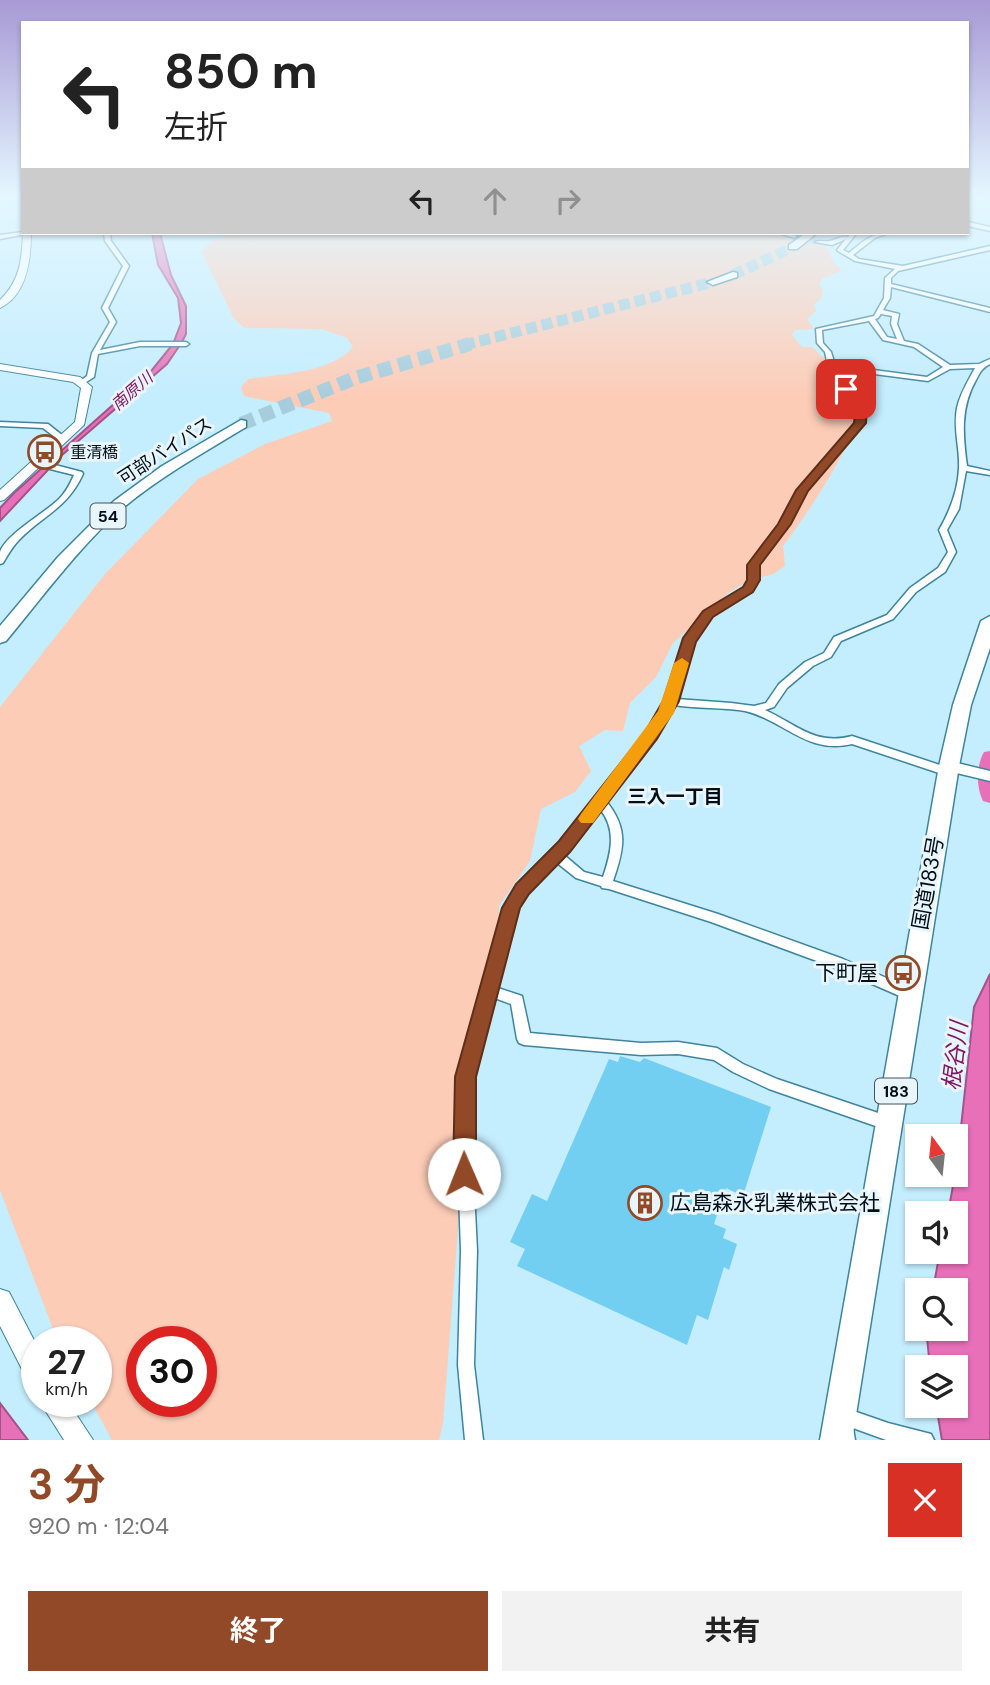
<!DOCTYPE html>
<html lang="ja">
<meta charset="utf-8">
<style>
body{margin:0;font-family:"DM Sans","Noto Sans JP",sans-serif;background:#f2f2f2;color:#222;height:100vh;display:flex;flex-direction:column;font-size:26px;white-space:nowrap}
*{box-sizing:border-box;margin:0}
p{font-size:23px;color:#767676}
.icon{flex:none;width:38px;height:38px;fill:none;stroke:currentColor;stroke-width:2;stroke-linecap:round;stroke-linejoin:round}
.map{position:relative;height:1440px;overflow:hidden}
.drawer{display:flex;flex-direction:column;background:#fff;flex:1}
.drawer>*{flex:none}
.banner{position:absolute;left:21px;top:21px;width:948px;height:214px;border-radius:0px;box-shadow:0 2px 5px #0004;background:#fff;color:#222;overflow:hidden}
.needle{width:46px;rotate:345deg}
.buttons{position:absolute;left:905px;top:1124px;display:grid;gap:14px}
.buttons a{display:grid;place-items:center;width:63px;height:63px;border-radius:0px;background:#fff;box-shadow:0 2px 5px #0004;font-size:35px}
.speed{position:absolute;left:21px;top:1326px;display:flex;gap:14px;font-size:35px;font-weight:700;text-align:center}
.speed>*{display:grid;place-content:center;width:91px;height:91px;border-radius:50%;background:#fff;box-shadow:0 2px 5px #0004;line-height:1}
.speed small{font-size:18px;font-weight:400}
.speed .limit{border:10px solid #d22;background:#fff;color:#111}
.pin{position:absolute;display:grid;place-items:center;width:60px;height:60px;color:#fff;margin:-30px;border-radius:14px;box-shadow:0 4px 10px #0006}
.me{position:absolute;width:77px;margin:-38px;rotate:359deg;stroke-linejoin:round;filter:drop-shadow(0 0 5px #0008)}
.turn{display:flex;align-items:center;gap:24px;height:147px;padding:0 28px;font-size:32px}
.turn .icon{width:91px;height:91px;stroke-width:2.5}
.turn b{display:block;font-size:49px;line-height:60px}
.lanes{display:flex;align-items:center;height:66px;padding:0 28px;background:#0003;justify-content:center;gap:35px;direction:ltr}
.lanes .off{opacity:.35}
.round{display:grid;place-items:center;flex:none;width:74px;height:74px;border-radius:0px;background:#f2f2f2}
.summary{display:flex;align-items:center;justify-content:space-between;height:119px;padding:0 28px}
h1{font-size:42px;font-weight:700;line-height:52px;color:#914927}
.button{display:flex;gap:14px;margin-top:auto;padding:14px 28px}
.button a{flex:1;height:80px;border-radius:0px;background:#914927;color:#fff;font-size:28px;font-weight:700;line-height:80px;text-align:center}
.button a+a{background:#f2f2f2;color:#222}
.map>svg:first-child{display:block}
.green{fill:#fdccb7;fill-rule:evenodd}
.water{fill:#e870b9;stroke:#a25388;stroke-width:2}
.lines{fill:none;stroke-linecap:round;stroke-linejoin:round}
.river{fill:#e870b9;fill-rule:evenodd}
.building{fill:#72cff2}
.minor-tunnel{stroke:#a7ccdb;stroke-width:6;stroke-dasharray:6 2.5;stroke-linecap:butt}
.trunk-tunnel-far1{stroke:#a7ccdb;stroke-width:11;stroke-dasharray:11 5;stroke-linecap:butt}
.trunk-tunnel{stroke:#a7ccdb;stroke-width:14;stroke-dasharray:14 7;stroke-linecap:butt}
.minor-casing{stroke:#3d849e;stroke-width:3}
.tertiary-casing{stroke:#3d849e;stroke-width:3}
.secondary-casing{stroke:#3d849e;stroke-width:2}
.trunk-casing{stroke:#3d849e;stroke-width:3}
.minor{fill:#fff;fill-rule:evenodd}
.tertiary{fill:#fff;fill-rule:evenodd}
.secondary{fill:#fff;fill-rule:evenodd}
.trunk{fill:#fff;fill-rule:evenodd}
.route{fill:#914927;stroke:#5e2f19;stroke-width:2}
.slow{fill:#f59e0b}
.labels{text-anchor:middle;dominant-baseline:central;stroke-width:6;stroke-linejoin:round;paint-order:stroke}
.far-water-label{font-size:16px;font-style:italic;fill:#841761;stroke:#e8f5fb}
.far-poi-label{font-size:16px;fill:#000e16;stroke:#e8f5fb;text-anchor:start}
.shield{fill:#e8f5fb;stroke:#46535b;stroke-width:2}
.shield-label{font-size:16px;font-weight:bold;fill:#000e16}
.street-label{font-size:18px;fill:#000e16;stroke:#e8f5fb}
.neighbourhood-label{font-size:19px;font-weight:bold;fill:#000e16;stroke:#e8f5fb}
.near-street-label{font-size:21px;fill:#000e16;stroke:#e8f5fb}
.near-poi-label{font-size:21px;fill:#000e16;stroke:#e8f5fb;text-anchor:end}
.near-water-label{font-size:23px;font-style:italic;fill:#841761;stroke:#e8f5fb}
</style>
<div class="map">
<svg width="990" height="1440" viewBox="0 0 990 1440">
<rect width="100%" height="100%" fill="#c4edfe"/>
<path class="green" d="M233 233H787L826 246 834 263 842 270 822 279 819 284 823 290 821 299 814 304 816 311 807 319 814 329 795 330 792 335 802 347H812C826 361 843 375 850 393 853 400 856 412 855 419 852 449 802 521 783 546L785 566 773 574 748 581 728 593 673 643 656 677 630 703 623 731 605 730 579 746 591 771 575 792 541 809 530 861 499 906 498 975 467 1113 443 1423 439 1440H112L91 1402H96V1342H58L0 1190V707L105 574 198 479 265 444 332 421 329 413 244 396 241 387 248 379C280 374 331 373 353 347L347 338 322 329 245 328 234 319 201 251 211 242ZM142 1342H201V1402H142Z"/>
<g class="water">
<path d="M152 233H160L171 275 186 306V334L182 342 167 364 61 456 0 521V508L14 493 152 370 173 344 181 323 178 298 158 265Z"/>
<path d="M990 974V1440H942L936 1405H956V1367H930L926 1328H956V1290H933L940 1251H956V1213H948L957 1164 974 1007Z"/>
<path d="M0 1403 28 1440H0Z"/>
</g>
<g class="lines">
<path class="river" d="M990 751V803L983 801C976 787 976 766 984 752Z"/>
</g>
<path class="building" d="M620 1056 640 1062 644 1058 771 1107 743 1196 726 1188 714 1224 726 1229 723 1238 737 1244 729 1270 724 1267 708 1320 697 1315 687 1345 517 1266 525 1249 510 1242 532 1194 547 1201 609 1059 618 1062Z"/>
<g class="lines">
<path class="minor-tunnel" d="M794 236 818 242"/>
<g class="trunk-tunnel-far1">
<path d="M733 275 793 247"/>
<path d="M464 345 713 282"/>
</g>
<path class="trunk-tunnel" d="M241 424 355 378 470 344"/>
<g class="minor-casing">
<g id="minor">
<path d="M968 222 990 227V231L968 226Z"/>
<path d="M23 232 31 233 0 239V235Z"/>
<path d="M104 233H110L111 241 129 266 108 308 116 322 100 350 140 342H186L189 344 186 346H140L98 354 94 377 83 384 79 382 87 376 92 353 110 322 102 308 123 266 105 241Z"/>
<path d="M779 233H788L797 236 794 238Z"/>
<path d="M851 233 856 234 843 250 849 253C861 243 871 233 888 233L875 238 853 255 859 259 903 266 990 246V250L898 271 891 278V284L990 308V312L891 287 890 298 883 310 899 314 897 324 904 341 918 344 950 365 979 364 990 359V364C982 368 980 372 976 380 960 408 963 436 967 466L990 471V475L966 471 959 509 947 530 956 552 945 572 916 592 893 619 841 641 831 657 813 666 787 688 774 707 765 710C796 724 815 746 852 736L952 769 954 772 952 775 948 776 852 744C807 755 784 720 745 711 722 707 697 709 674 705L655 738 606 801C629 829 624 849 613 881L718 914 843 959 914 990 916 994 914 998 909 1000 833 967 711 922 609 889 602 888 601 886 576 878 556 862 526 892 517 909 495 987 522 996 530 1033 641 1043 678 1042 717 1048 743 1064 777 1079 887 1116 892 1118 894 1123 892 1128 887 1130 769 1089 733 1072 714 1060 678 1054 641 1055 524 1045 519 1043 517 1039 511 1004 492 997 483 1031 470 1106 477 1251 474 1365 483 1440H465L458 1365 461 1251 456 1106 469 1031 505 908 518 886 560 844 647 732 666 701 685 639 705 612 745 587 749 580 750 565 780 524 798 490 856 423 857 406 854 397 830 376 825 352 817 343 816 329 874 316 884 298 885 278 895 269 855 261 838 251 837 250 846 239 832 245 815 242C820 240 824 242 829 241 837 240 841 235 848 237ZM881 314 892 316 891 324 897 339 887 337 875 319 878 318ZM869 321 883 340 914 347 943 367 927 377 835 365 831 352 823 343 822 330ZM975 368C968 381 960 394 957 408 953 429 960 448 959 468 958 490 950 511 939 530L948 552 938 568 910 588 887 615 834 637 824 653 805 662 779 684 766 703 754 706 731 703 677 699 693 641 711 616 751 591 759 580 758 565 788 524 806 491 864 423 865 406 861 396 837 375 836 369 928 381 950 369ZM600 809C617 830 611 853 603 877L584 872 564 855Z"/>
<path d="M0 422 48 424 67 439 66 441H60L43 428 0 426Z"/>
<path d="M34 461H40L82 472 83 474C67 509 43 515 19 540 12 547 8 555 3 563L0 564C0 562 0 554 0 552 6 534 45 513 59 499 66 492 70 484 74 475L34 465Z"/>
<path d="M842 1407 888 1423 931 1434 934 1440H886L853 1428 855 1440H837L833 1416 836 1410Z"/>
</g>
</g>
<g class="tertiary-casing">
<path id="tertiary" d="M949 761 990 771V781L944 770 942 766 944 762Z"/>
</g>
<g class="secondary-casing">
<g id="secondary">
<path d="M23 233H31C31 260 27 295 0 308V300C20 281 22 259 23 233Z"/>
<path d="M0 364 80 377 92 387 84 425 4 500 0 501V490L75 422 81 388 73 382 0 370Z"/>
<path d="M0 1289 9 1292 37 1346V1385L28 1381 0 1326Z"/>
<path d="M40 1402H68L93 1440H64Z"/>
</g>
</g>
<g class="trunk-casing">
<g id="trunk">
<path d="M806 233H817L797 249H789V245Z"/>
<path d="M733 272 737 273V277L713 285 707 282Z"/>
<path d="M241 420 246 421V427C205 452 161 476 124 507 80 546 44 595 6 641L0 643V626L58 557 114 501 162 466Z"/>
<path d="M990 616V648L971 705 959 766 852 1440H820L939 766 953 705 981 621Z"/>
</g>
</g>
<use href="#minor" class="minor"/>
<use href="#tertiary" class="tertiary"/>
<use href="#secondary" class="secondary"/>
<use href="#trunk" class="trunk"/>
</g>
<linearGradient id="sky" x2="0" y2="1"><stop stop-color="#a899d5"/><stop offset="0.49" stop-color="#e4f7ff"/><stop offset="1" stop-color="#e4f7ff" stop-opacity="0"/></linearGradient>
<rect width="990" height="399" fill="url(#sky)"/>
<path class="route" d="M843 387H850L862 396 867 406 866 423 808 491 791 524 760 565V580L753 592 713 617 696 642 679 701 657 739 570 852 529 894 520 908 476 1077V1174L472 1182 464 1185 456 1182 453 1174 455 1077 502 908 516 884 558 842 645 732 663 701 683 638 703 611 743 587 747 580V565L778 524 796 490 854 423 856 406 852 398 843 392Z"/>
<path class="slow" d="M682 658 689 663 674 713 593 823H581L578 819 581 814 658 711 674 663Z"/>
<defs>
<g id="bus-ring" transform="scale(1.75)"><circle r="9.5" fill="#e8f5fb" stroke="#914927" stroke-width="1.5"/><path d="M-5-6H5V4H4V6H2V4H-2V6H-4V4H-5ZM-3.5-4V0h7V-4ZM-3.5 1.2v1.5H-2V1.2ZM2 1.2v1.5H3.5V1.2Z" fill="#914927"/></g>
<g id="building-ring" transform="scale(1.75)"><circle r="9.5" fill="#e8f5fb" stroke="#914927" stroke-width="1.5"/><path d="M-4-6H4V6H1V3H-1V6H-4ZM-2.5-4.3h1.7v1.8h-1.7ZM.8-4.3h1.7v1.8H.8ZM-2.5-1h1.7V.8h-1.7ZM.8-1h1.7V.8H.8Z" fill="#914927"/></g>
</defs>
<g fill-rule="evenodd">
<use href="#bus-ring" x="45" y="452"/>
<use href="#bus-ring" x="903" y="973"/>
<use href="#building-ring" x="645" y="1203"/>
</g>
<g class="labels">
<g class="far-water-label">
<text transform="translate(132 391) rotate(-41)">南原川</text>
</g>
<g class="far-poi-label">
<text x="70" y="452">重清橋</text>
</g>
<g class="shield">
<rect x="90.5" y="503.5" width="35" height="25" rx="5"/>
<rect x="875" y="1078.5" width="42" height="25" rx="5"/>
</g>
<g class="shield-label">
<text x="108" y="516">54</text>
<text x="896" y="1091">183</text>
</g>
<g class="street-label">
<text transform="translate(165 451) rotate(-33)">可部バイパス</text>
</g>
<g class="neighbourhood-label">
<text x="675" y="796">三入一丁目</text>
</g>
<g class="near-street-label">
<text transform="translate(928 883) rotate(-80)">国道183号</text>
</g>
<g class="near-poi-label">
<text x="878" y="973">下町屋</text>
<text x="670" y="1203" text-anchor="start">広島森永乳業株式会社</text>
</g>
<g class="near-water-label">
<text transform="translate(955 1056) rotate(-83)">根谷川</text>
</g>
</g>
</svg>
<div class="buttons">
<a><svg class="needle" viewBox="-14 -14 28 28"><path d="M0-13l5 13h-10z" fill="#e53935"/><path d="M0 13l5-13h-10z" fill="#767676"/></svg></a>
<a><svg class="icon" aria-label="sound" viewBox="0 0 24 24"><path d="M4 9h4l5-4v14l-5-4H4zM17 9q2 3 0 6"/></svg></a>
<a><svg class="icon" aria-label="search" viewBox="0 0 24 24"><circle cx="10" cy="10" r="6"/><path d="M15 15l6 6"/></svg></a>
<a><svg class="icon" aria-label="layers" viewBox="0 0 24 24"><path d="M12 4l9 5-9 5-9-5zM3 14l9 5 9-5"/></svg></a>
</div>
<div class="speed"><div>27<small>km/h</small></div><div class="limit">30</div></div>
<div class="pin" style="left:846px;top:389px;background:#d93025"><svg class="icon" aria-label="arrive" viewBox="0 0 24 24"><path d="M6 21V4h12l-3 4 3 4H6"/></svg></div>
<svg class="me" style="left:464px;top:1174px" viewBox="-20 -20 40 40"><circle r="19" fill="#fff"/><path d="M0-13L10 11 0 6-10 11z" fill="#914927"/></svg>
<div class="banner">
<div class="turn"><svg class="icon" aria-label="left" viewBox="0 0 24 24"><path d="M17 20v-9H6M10 6l-5 5 5 5"/></svg><div><b>850 m</b>左折</div></div>
<div class="lanes"><svg class="icon" aria-label="left" viewBox="0 0 24 24"><path d="M17 20v-9H6M10 6l-5 5 5 5"/></svg><svg class="icon off" aria-label="ahead" viewBox="0 0 24 24"><path d="M12 20V5M6 11l6-6 6 6"/></svg><svg class="icon off" aria-label="right" viewBox="0 0 24 24"><path d="M7 20v-9h11M14 6l5 5-5 5"/></svg></div>
</div>
</div>
<section class="drawer">
<div class="summary"><div><h1>3 分</h1><p>920 m · 12:04</p></div><a class="round" style="background:#d93025;color:#fff"><svg class="icon" aria-label="close" viewBox="0 0 24 24"><path d="M6 6l12 12M18 6L6 18"/></svg></a></div>
<div class="button"><a>終了</a><a>共有</a></div>
</section>
